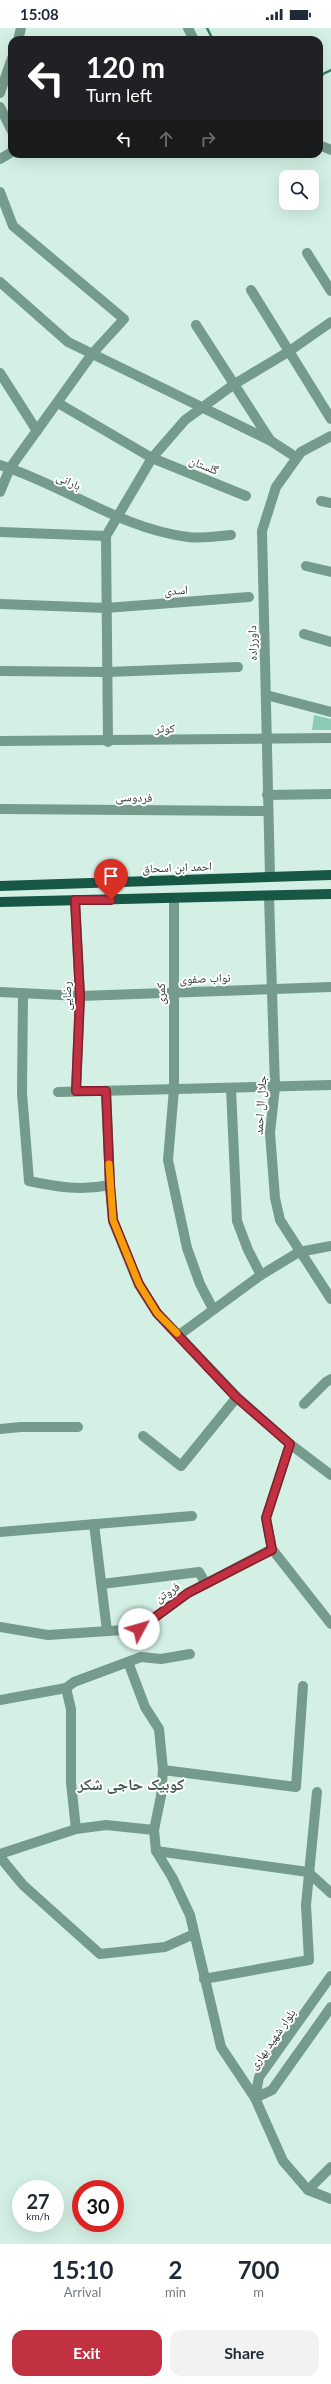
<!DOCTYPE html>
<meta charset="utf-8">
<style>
body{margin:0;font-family:Lato,"Noto Naskh Arabic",sans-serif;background:#f2f2f3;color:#1f2937;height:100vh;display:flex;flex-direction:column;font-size:15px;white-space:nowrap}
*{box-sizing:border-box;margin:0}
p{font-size:13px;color:#747a83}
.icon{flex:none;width:22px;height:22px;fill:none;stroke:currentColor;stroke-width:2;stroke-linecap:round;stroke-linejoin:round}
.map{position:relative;height:2216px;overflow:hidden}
.side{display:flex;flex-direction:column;background:#fff;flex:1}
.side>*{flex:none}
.guide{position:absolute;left:8px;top:8px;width:315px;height:122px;border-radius:12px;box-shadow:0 4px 16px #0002;background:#202124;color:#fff;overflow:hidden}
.fabs{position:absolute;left:279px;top:142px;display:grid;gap:8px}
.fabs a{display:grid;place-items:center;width:40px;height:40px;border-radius:8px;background:#fff;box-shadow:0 4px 16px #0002;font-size:20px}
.speed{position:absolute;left:12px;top:2152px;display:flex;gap:8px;font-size:20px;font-weight:700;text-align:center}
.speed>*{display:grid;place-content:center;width:52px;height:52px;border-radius:50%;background:#fff;box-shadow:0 4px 16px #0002;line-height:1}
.speed small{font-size:10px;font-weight:400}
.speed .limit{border:6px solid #d22;background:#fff;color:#111}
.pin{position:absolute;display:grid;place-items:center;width:34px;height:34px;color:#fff;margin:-41px -17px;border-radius:50% 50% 50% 0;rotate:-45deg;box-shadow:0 0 4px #0007}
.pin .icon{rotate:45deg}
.me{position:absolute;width:44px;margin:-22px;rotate:51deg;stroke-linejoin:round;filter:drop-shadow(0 0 3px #0008)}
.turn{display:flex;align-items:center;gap:14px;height:84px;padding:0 12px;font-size:18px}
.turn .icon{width:52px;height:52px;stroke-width:2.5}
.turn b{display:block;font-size:28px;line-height:34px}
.lanes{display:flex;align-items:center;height:38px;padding:0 12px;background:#0003;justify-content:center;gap:20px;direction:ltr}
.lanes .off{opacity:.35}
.eta{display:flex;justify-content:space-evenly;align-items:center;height:68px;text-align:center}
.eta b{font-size:24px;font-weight:700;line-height:28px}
.action{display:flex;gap:8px;margin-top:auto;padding:8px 12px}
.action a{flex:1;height:46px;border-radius:12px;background:#c23142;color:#fff;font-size:16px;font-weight:700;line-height:46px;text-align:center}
.action a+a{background:#f2f2f3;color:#1f2937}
.status{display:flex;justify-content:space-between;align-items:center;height:28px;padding:0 20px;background:#fff;direction:ltr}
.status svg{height:11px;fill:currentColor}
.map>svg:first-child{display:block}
.green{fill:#8accb4}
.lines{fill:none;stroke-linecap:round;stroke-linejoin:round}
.stream{stroke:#337f68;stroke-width:2.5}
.minor{stroke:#749b8c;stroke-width:10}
.major{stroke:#165745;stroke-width:10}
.route-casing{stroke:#7e202b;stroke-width:10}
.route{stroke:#c23142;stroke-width:7}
.slow{stroke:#f59e0b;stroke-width:7}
.labels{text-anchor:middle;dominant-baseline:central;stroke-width:4;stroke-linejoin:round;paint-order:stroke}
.street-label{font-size:12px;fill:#293430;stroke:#fff}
.district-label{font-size:16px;font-weight:bold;fill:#445c53;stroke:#fff}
</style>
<div class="status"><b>15:08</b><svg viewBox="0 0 49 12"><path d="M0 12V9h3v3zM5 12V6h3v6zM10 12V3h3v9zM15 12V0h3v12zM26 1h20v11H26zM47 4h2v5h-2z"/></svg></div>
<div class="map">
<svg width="331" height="2216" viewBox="0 0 331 2216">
<rect width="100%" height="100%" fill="#d4f0e5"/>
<path class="green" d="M314 687 331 691V702H312Z"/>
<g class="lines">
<g class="stream">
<path d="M207 0 213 12"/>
<path d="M319 53 323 46 331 42"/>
</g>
<g class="minor">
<path d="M188 0 194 12"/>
<path d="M18 12 21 0"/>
<path d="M0 65 12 30"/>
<path d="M0 79 12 103"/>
<path d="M319 117 331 122"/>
<path d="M0 131 12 124"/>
<path d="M0 164 13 198 124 291 92 326 10 440 0 464"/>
<path d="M307 225 331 263"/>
<path d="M0 254 68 314 271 413 291 426"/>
<path d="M251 262 331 391"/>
<path d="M196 297 270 412"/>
<path d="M0 345 37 403"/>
<path d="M58 375 152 430 246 468"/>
<path d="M0 437C64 457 119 500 188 509 201 511 217 508 231 507"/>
<path d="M321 473 331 475"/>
<path d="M0 504 106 508"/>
<path d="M306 538 331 544"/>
<path d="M0 576 106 580 249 569"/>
<path d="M304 606 331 614"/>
<path d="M0 643 108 644 238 639"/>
<path d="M266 667 331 684"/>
<path d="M0 713 331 710"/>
<path d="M108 714 106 508 152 430 185 392 233 357 288 324 331 294"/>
<path d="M267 767 331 766"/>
<path d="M0 781 267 783"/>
<path d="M270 849 262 503 276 459 301 424 331 408"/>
<path d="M269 868 275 1059 270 1105 275 1170 280 1192 331 1271"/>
<path d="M174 870V1061L168 1132 187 1220 200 1256 213 1281"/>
<path d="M75 872 80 968 76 1063"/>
<path d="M0 964 80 968 331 959"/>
<path d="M23 965 22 1065 29 1153C57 1159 81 1163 110 1157"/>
<path d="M231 1061 237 1193 248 1222 261 1247"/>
<path d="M106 1063 110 1157 113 1193 139 1257 157 1285 237 1369 290 1416 331 1447"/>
<path d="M58 1064 331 1057"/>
<path d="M179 1307 261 1247 299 1224 331 1218"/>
<path d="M304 1376 326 1354 331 1351"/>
<path d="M0 1401 21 1399H78"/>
<path d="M143 1408 181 1438 237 1369"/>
<path d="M290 1416 266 1490 272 1521 331 1596"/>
<path d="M94 1496 107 1603"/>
<path d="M0 1504 192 1488"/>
<path d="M102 1556 199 1544 206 1556"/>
<path d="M0 1599 48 1607 139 1601 188 1565 272 1521"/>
<path d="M128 1634 145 1679 159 1701 163 1742 161 1768 154 1802 156 1823 172 1849 190 1887 221 2019 255 2070 283 2133 308 2162 331 2171"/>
<path d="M66 1660 71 1681V1755L76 1801"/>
<path d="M0 1672 66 1660 74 1654 141 1629 161 1631 190 1626"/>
<path d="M163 1742 296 1759 303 1658"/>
<path d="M156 1823 308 1844 331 1865"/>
<path d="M0 1826 76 1801 106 1797 154 1802"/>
<path d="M0 1829 23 1857 100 1926 165 1919 194 1906"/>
<path d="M331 1948 259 2049 255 2070 272 2062 331 1979"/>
<path d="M204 1951 309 1932 306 1877 317 1764"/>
<path d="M308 2162 331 2139"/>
</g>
<g class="major">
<path d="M0 858 331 847"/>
<path d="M0 874 331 866"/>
</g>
</g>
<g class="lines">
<g class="route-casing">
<path id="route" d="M111 872H75L80 968 76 1063H106L110 1157 113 1192 139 1256 157 1285 236 1369 290 1416 266 1490 272 1522 188 1565 139 1601"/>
</g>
<use href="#route" class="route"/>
<path class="slow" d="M109 1136 113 1192 139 1256 157 1285 177 1305"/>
</g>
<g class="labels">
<g class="street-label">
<text transform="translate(204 437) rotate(22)">گلستان</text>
<text transform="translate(69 453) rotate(25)">بارانی</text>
<text transform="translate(176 562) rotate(-4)">اسدی</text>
<text transform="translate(252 615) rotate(-91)">داورزاده</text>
<text transform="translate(165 700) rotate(-1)">کوثر</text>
<text transform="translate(134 769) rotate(1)">فردوسی</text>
<text transform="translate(177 839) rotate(-2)">احمد ابن اسحاق</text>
<text transform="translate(205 950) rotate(-2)">نواب صفوی</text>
<text transform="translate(160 966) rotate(-90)">کمری</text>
<text transform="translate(66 968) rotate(-90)">رضایی</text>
<text transform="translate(260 1077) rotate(-86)">جلال ال احمد</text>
<text transform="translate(167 1564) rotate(-33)">فروتن</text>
<text transform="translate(272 2011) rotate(-55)">بلوار شهید بهاری</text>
</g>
<g class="district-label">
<text x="131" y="1755">کوبیک حاجی شکر</text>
</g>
</g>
</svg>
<div class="fabs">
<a><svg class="icon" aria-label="search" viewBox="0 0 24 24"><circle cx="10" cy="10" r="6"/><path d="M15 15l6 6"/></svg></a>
</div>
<div class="speed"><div>27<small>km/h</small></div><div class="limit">30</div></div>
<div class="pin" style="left:111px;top:872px;background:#d93025"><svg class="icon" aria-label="arrive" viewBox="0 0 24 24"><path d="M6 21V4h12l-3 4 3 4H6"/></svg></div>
<svg class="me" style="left:139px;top:1601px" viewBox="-20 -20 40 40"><circle r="19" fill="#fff"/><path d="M0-13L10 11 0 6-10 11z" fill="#c23142"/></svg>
<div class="guide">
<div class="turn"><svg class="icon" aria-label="left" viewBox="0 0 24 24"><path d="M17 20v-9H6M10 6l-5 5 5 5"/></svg><div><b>120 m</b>Turn left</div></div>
<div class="lanes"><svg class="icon" aria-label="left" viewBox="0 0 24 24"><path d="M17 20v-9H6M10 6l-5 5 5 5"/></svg><svg class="icon off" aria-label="ahead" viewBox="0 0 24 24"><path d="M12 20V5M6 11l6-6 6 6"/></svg><svg class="icon off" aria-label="right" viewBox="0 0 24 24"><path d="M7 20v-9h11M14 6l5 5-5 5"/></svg></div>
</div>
</div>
<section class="side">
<div class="eta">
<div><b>15:10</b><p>Arrival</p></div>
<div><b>2</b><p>min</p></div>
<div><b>700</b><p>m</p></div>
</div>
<div class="action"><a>Exit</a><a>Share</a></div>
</section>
